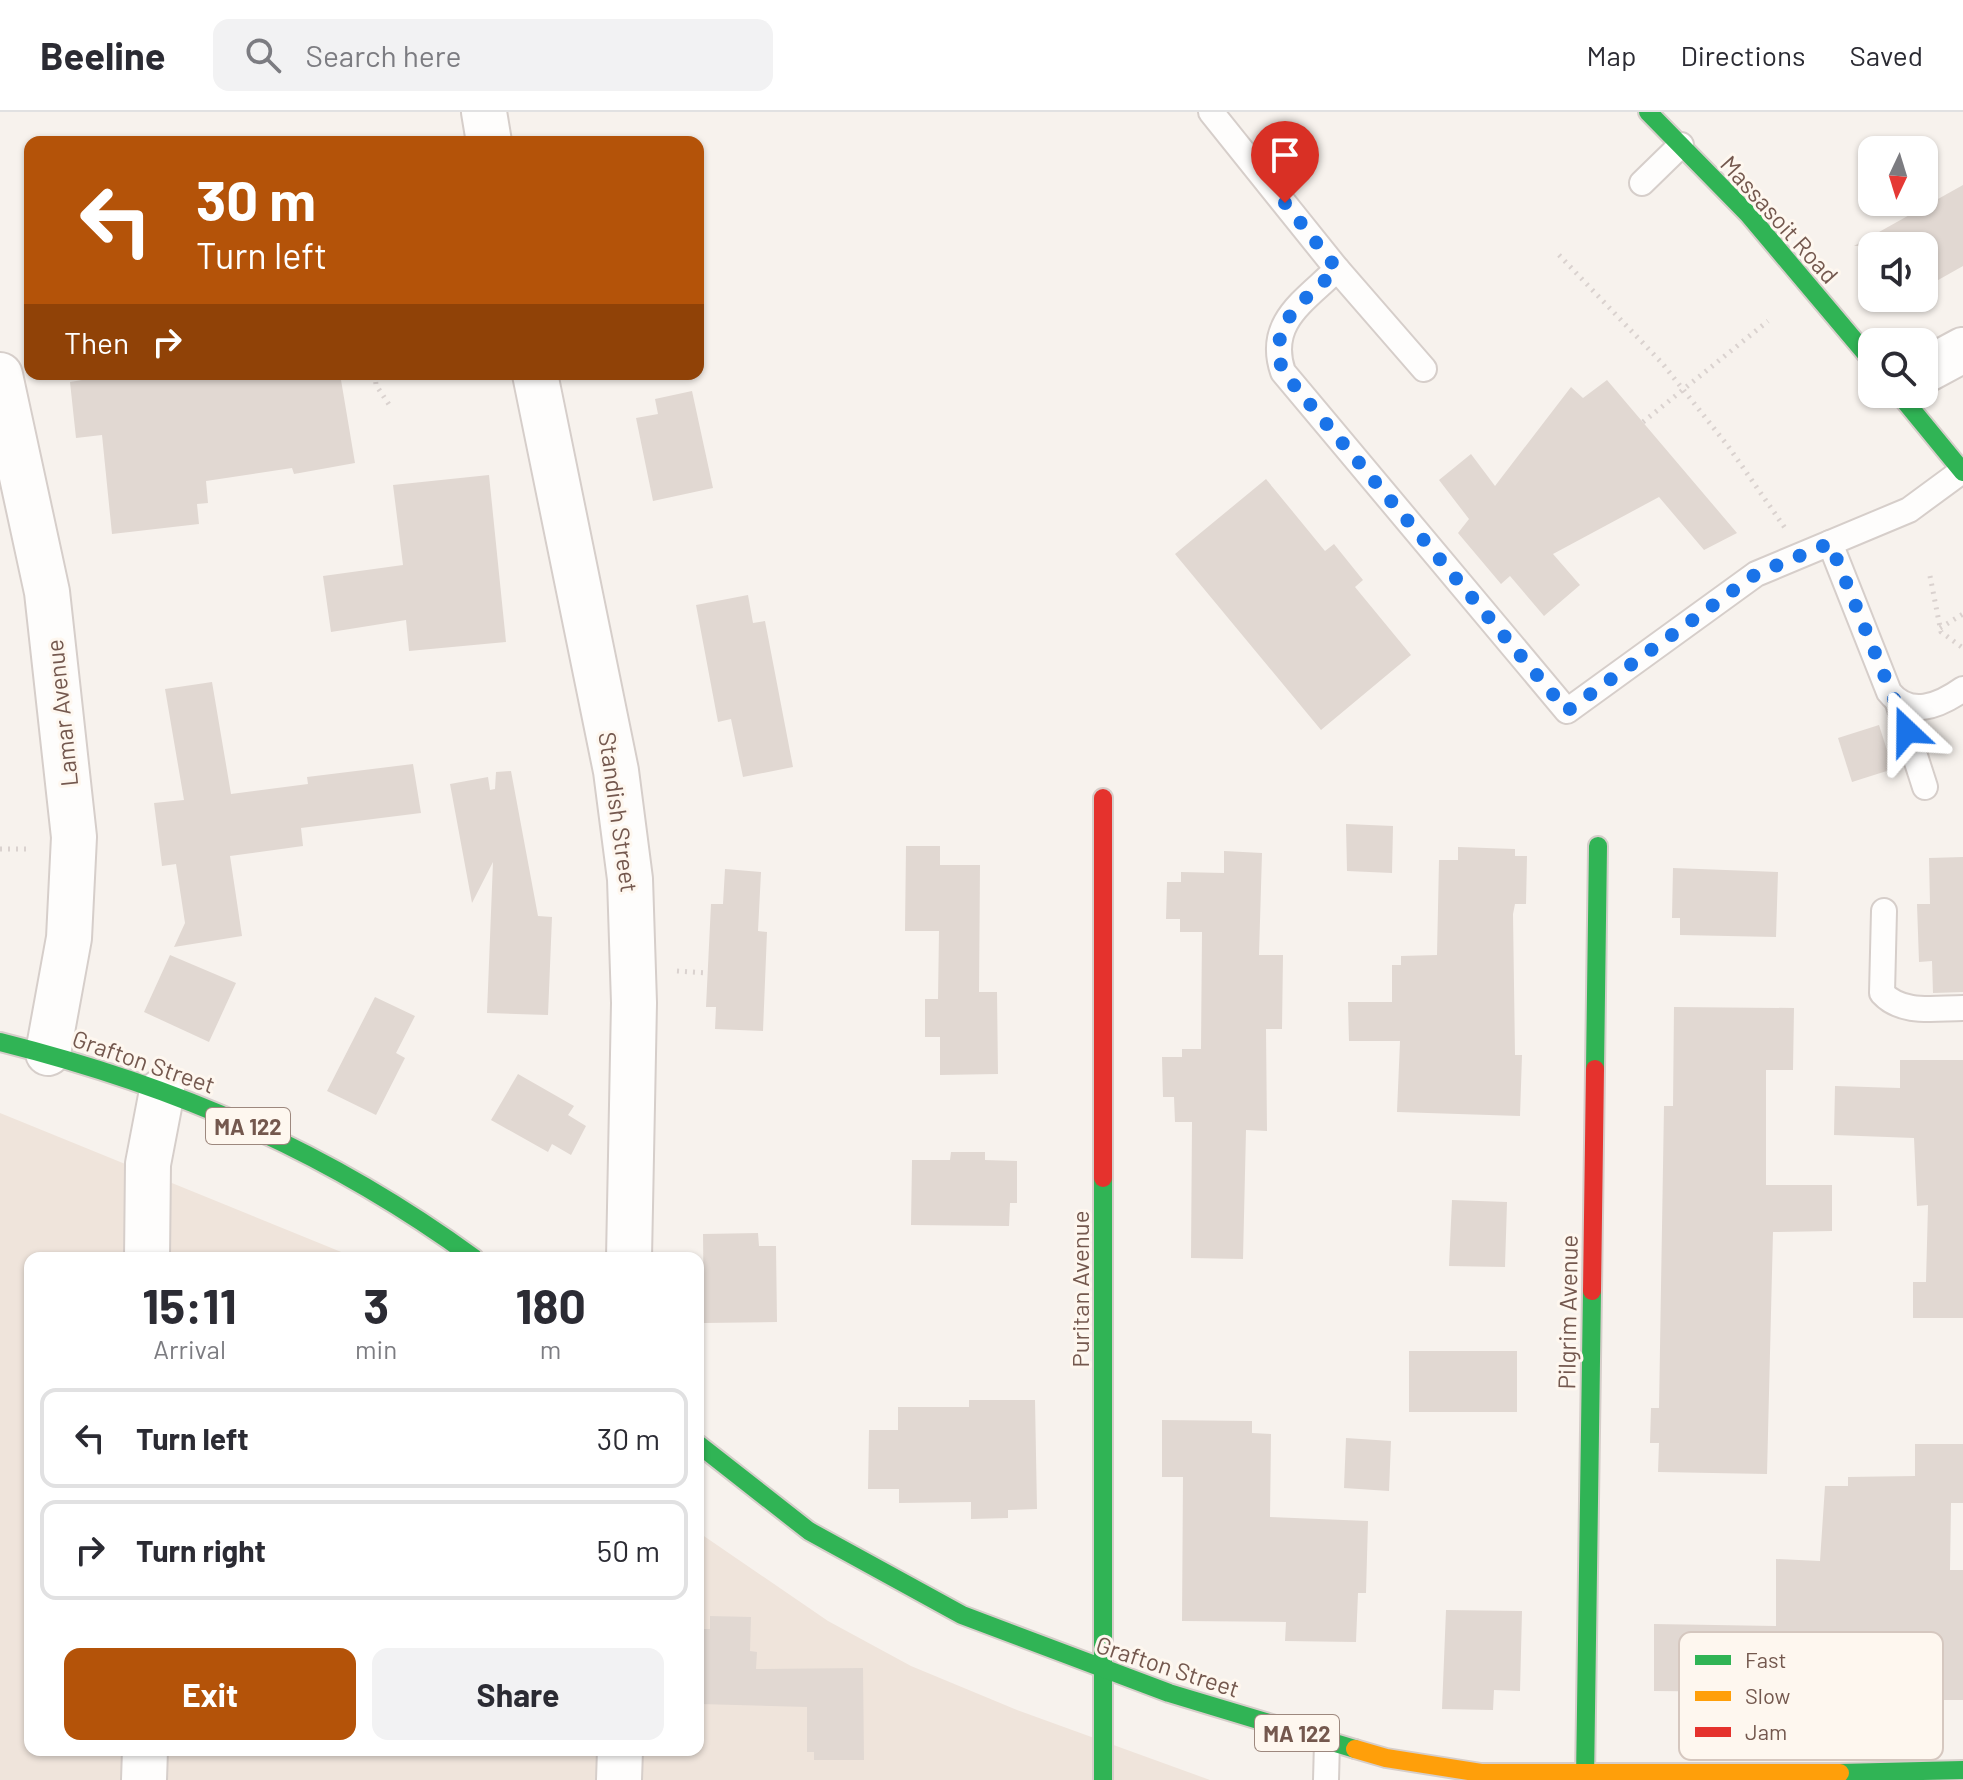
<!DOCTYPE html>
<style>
body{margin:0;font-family:Barlow,sans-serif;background:#f2f2f3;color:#2b2b33;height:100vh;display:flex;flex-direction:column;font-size:30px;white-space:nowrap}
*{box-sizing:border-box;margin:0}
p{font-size:26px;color:#7c7c81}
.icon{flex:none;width:44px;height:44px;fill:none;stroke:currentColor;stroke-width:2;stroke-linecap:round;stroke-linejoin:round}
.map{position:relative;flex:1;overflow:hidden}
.drawer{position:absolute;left:24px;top:1140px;width:680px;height:504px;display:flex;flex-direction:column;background:#fff;border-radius:16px;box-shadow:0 2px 6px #0004}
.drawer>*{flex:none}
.banner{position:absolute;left:24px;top:24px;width:680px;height:244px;border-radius:16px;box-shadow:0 2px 6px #0004;background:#b45309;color:#fff;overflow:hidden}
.needle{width:52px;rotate:184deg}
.buttons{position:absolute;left:1858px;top:24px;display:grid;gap:16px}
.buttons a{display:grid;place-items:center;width:80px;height:80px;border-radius:16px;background:#fff;box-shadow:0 2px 6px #0004;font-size:40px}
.pin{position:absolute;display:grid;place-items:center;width:68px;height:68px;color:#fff;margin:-82px -34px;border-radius:50% 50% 50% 0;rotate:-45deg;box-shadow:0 0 8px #0007}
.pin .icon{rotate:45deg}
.me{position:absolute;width:88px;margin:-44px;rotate:337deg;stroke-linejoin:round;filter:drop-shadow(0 0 6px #0008)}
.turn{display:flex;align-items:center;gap:28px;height:168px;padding:0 40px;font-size:36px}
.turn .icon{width:104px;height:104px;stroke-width:2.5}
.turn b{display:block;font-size:56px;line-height:68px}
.then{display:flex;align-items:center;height:76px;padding:0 40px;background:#0003;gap:16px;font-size:30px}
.eta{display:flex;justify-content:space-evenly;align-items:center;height:136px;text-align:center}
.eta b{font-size:48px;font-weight:700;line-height:56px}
.action{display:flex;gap:16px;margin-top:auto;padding:16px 40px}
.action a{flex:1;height:92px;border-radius:16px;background:#b45309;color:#fff;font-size:32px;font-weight:700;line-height:92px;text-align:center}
.action a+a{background:#f2f2f3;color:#2b2b33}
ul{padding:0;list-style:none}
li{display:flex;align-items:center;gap:24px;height:100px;margin:0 16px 12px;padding:0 24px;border:4px solid #e1e1e2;border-radius:16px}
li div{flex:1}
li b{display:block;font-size:30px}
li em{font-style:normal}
header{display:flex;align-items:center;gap:48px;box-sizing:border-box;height:112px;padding:0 40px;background:#fff;border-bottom:2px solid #e1e1e2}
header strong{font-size:38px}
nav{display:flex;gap:44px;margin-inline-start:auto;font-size:28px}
.search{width:560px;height:72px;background:#f2f2f3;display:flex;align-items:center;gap:20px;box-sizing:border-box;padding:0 28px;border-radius:16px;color:#7c7c81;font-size:30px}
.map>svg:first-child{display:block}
.residential{fill:#efe4db}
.building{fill:#e1d8d2}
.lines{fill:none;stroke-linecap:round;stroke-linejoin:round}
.lane-casing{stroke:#d6ceca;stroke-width:28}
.street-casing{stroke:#d6ceca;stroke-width:48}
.fast-casing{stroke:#d6ceca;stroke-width:22}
.slow-casing{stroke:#d6ceca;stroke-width:22}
.jam-casing{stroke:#d6ceca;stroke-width:22}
.path{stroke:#dad2cf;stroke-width:5;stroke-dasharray:2 6;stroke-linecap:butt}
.lane{stroke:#fefdfc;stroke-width:24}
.street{stroke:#fefdfc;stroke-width:44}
.fast{stroke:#30b455;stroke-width:18}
.slow{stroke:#ff9f0a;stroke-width:18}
.jam{stroke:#e5322d;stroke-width:18}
.route{stroke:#1a73e8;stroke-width:14;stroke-dasharray:0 25.2}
.labels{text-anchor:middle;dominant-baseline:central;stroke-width:6;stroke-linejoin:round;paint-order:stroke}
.shield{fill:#fef7ef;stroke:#9d887e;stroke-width:2}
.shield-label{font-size:22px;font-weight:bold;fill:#74584e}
.street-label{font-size:24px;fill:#74584e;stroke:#fef7ef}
.key{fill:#fef7ef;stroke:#d5c7bf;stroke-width:2}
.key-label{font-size:22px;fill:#74584e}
</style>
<header>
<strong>Beeline</strong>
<div class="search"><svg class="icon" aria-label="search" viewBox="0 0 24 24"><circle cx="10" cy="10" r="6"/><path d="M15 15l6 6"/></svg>Search here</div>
<nav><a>Map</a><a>Directions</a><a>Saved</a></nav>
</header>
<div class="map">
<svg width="1963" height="1668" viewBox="0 0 1963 1668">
<rect width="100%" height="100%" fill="#f7f2ed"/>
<path class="residential" d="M0 1001 356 1146H30V1638H698V1420L828 1509 911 1554 1017 1598 1210 1668H0Z"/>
<g class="building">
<path d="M1963 73V154L1924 176V134H1854Z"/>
<path d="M118 262H340L355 351 294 362 292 356 206 369 208 391 197 392 199 412 112 422 102 323 76 326 70 270Z"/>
<path d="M1607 268 1737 421 1704 438 1659 385 1553 442 1580 473 1544 504 1510 464 1501 472 1458 421 1469 407 1439 368 1471 342 1495 374 1571 275 1583 286Z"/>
<path d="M692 279 713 376 653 389 636 306 658 302 655 287Z"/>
<path d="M489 363 506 530 409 539 406 508 331 520 323 464 403 453 393 373Z"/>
<path d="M1266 367 1325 439 1334 432 1363 468 1355 475 1411 543 1321 618 1175 442Z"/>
<path d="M748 483 753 511 765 509 793 655 743 665 731 607 718 610 696 493Z"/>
<path d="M212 570 231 682 308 672 307 665 413 652 421 701 301 716 303 734 230 744 242 824 174 835 185 811 176 752 162 754 154 691 184 688 165 577Z"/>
<path d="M1879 613 1893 657 1852 670 1838 626Z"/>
<path d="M511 659 538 804 552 805 548 903 487 901 493 750 472 791 450 672 488 665 490 678 495 677 496 660Z"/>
<path d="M1346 712 1393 714 1392 761 1347 759Z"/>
<path d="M906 734H940V753H980L979 880H997L998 962 940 963V925H925V887H938L939 819H905Z"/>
<path d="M1458 735 1515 737V744H1527L1526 792H1515L1513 802 1515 943H1522L1520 1004 1397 1000 1400 929H1349L1348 890H1392V853H1401V844L1437 843 1439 748H1458Z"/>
<path d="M1224 739 1262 741 1259 843H1283L1282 917H1266L1267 1019 1246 1018 1243 1147 1191 1146 1192 1010H1175L1174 985H1163L1162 945H1182V937H1201L1202 820H1180V807H1166L1167 770H1181V760L1224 761Z"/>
<path d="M1963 745V880L1933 881 1932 849 1919 850 1917 792H1930L1929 746Z"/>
<path d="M1673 756 1778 760 1776 825 1680 823V806H1672Z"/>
<path d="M725 757 761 760 758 819 767 820 763 919 715 917 716 895H706L711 792H723Z"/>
<path d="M170 843 236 871 209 930 144 900Z"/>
<path d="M375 885 415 904 396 941 405 946 376 1003 327 979Z"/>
<path d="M1674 895 1794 896 1793 958H1766V1073H1832V1119L1773 1120 1767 1362 1658 1360 1659 1331H1650L1651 1296H1659L1664 994H1673Z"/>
<path d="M1900 948H1963V1206H1913V1170H1926L1928 1093 1917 1094 1914 1026 1834 1023 1835 974 1900 976Z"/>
<path d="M518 962 574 994 568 1003 586 1014 571 1043 552 1032 548 1040 491 1008Z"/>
<path d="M951 1040H985V1048L1017 1049V1091H1010L1009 1114 911 1113 912 1048H950Z"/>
<path d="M1452 1088 1507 1090 1505 1155 1449 1154Z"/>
<path d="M758 1121 759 1134H776L777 1210 704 1211 703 1122Z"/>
<rect x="1409" y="1239" width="108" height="61"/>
<path d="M969 1288H1035L1037 1397 1008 1398V1406L971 1407V1390L899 1391V1377H868L869 1318H898V1295H969Z"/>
<path d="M1162 1308 1252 1309V1321L1271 1322 1270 1405 1368 1409 1366 1481H1358L1356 1530 1285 1529 1286 1510 1182 1509 1183 1365H1162Z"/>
<path d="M1346 1326 1391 1329 1389 1379 1344 1376Z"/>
<path d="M1915 1332H1963V1391H1951L1950 1458H1963V1588H1835V1595H1792L1791 1587 1767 1586V1580L1654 1579V1512L1776 1514V1447L1820 1449 1825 1374H1848V1365L1915 1364Z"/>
<path d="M1446 1498 1522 1499 1520 1579 1494 1578 1493 1598 1442 1597Z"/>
<path d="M710 1504 751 1505 750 1539 757 1540 756 1557 863 1556 864 1648H814V1640H807V1595L699 1592 702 1517H710Z"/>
</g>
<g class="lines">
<g class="lane-casing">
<g id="lane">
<path d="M1211 0 1337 157 1424 257"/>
<path d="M1642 71 1681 33"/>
<path d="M1337 157C1305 189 1266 210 1283 260L1567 599 1756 462 1909 398 1962 359"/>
<path d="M1830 431 1889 580C1910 606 1939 594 1963 577"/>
<path d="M1898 591 1925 675"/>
<path d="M1884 799 1882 881C1902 903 1935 896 1963 896"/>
<path d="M1326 1668 1327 1630"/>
</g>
</g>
<g class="street-casing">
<g id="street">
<path d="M484 0 489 30"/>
<path d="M1924 259 1963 238"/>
<path d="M535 262 616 659 630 767 634 891 629 1146"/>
<path d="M0 263 47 480 74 725 69 826 48 941"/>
<path d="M147 1146 148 1052 162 979"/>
<path d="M144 1668 145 1638"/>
<path d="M619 1668 620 1638"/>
</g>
</g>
<g class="fast-casing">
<g id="fast">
<path d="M1648 0 1748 102 1872 249"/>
<path d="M1899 282 1963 360"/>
<path d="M0 930C176 974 327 1039 474 1146"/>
<path d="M1595 957 1598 734"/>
<path d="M1103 1066V1668"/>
<path d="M698 1332 809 1419 962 1503 1169 1581 1355 1637"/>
<path d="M1840 1661 1963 1658"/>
<path d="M1585 1668 1592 1179"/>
</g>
</g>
<g class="slow-casing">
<path id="slow" d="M1355 1637 1386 1646 1481 1661H1840"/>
</g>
<g class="jam-casing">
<g id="jam">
<path d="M1103 686V1066"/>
<path d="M1592 1179 1595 957"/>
</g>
</g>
<g class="path">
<path d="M1559 143 1662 251 1728 334 1785 416"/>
<path d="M375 262 376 273 390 294"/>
<path d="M1643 310 1768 209"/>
<path d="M1930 464 1941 520 1963 536"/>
<path d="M1940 516 1963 502"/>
<path d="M0 737H29"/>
<path d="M677 859 708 861"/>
</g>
<use href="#lane" class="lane"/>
<use href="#street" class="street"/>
<use href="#fast" class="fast"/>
<use href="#slow" class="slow"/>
<use href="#jam" class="jam"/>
</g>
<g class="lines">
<path class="route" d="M1285 91 1337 157C1305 189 1266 210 1283 260L1567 599 1756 462 1830 431 1907 619"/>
</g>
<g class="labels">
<g class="shield">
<rect x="206" y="996" width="84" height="36" rx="6"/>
<rect x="1255" y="1603" width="84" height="36" rx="6"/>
</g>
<g class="shield-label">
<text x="248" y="1014">MA 122</text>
<text x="1297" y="1621">MA 122</text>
</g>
<g class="street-label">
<text transform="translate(1780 107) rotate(48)">Massasoit Road</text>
<text transform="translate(61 601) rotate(-96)">Lamar Avenue</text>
<text transform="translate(619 700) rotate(82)">Standish Street</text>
<text transform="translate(144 949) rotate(19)">Grafton Street</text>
<text transform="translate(1079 1177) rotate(-90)">Puritan Avenue</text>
<text transform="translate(1567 1200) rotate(-89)">Pilgrim Avenue</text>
<text transform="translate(1168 1554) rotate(18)">Grafton Street</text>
</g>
</g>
<rect x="1679" y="1520" width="264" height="128" rx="12" class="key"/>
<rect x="1695" y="1543" width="36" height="10" fill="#30b455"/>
<rect x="1695" y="1579" width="36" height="10" fill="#ff9f0a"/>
<rect x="1695" y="1615" width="36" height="10" fill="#e5322d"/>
<g class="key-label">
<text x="1745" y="1556">Fast</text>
<text x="1745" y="1592">Slow</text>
<text x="1745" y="1628">Jam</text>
</g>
</svg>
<div class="buttons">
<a><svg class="needle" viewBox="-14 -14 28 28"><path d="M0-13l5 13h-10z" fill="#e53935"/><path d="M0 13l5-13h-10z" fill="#7c7c81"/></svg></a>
<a><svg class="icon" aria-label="sound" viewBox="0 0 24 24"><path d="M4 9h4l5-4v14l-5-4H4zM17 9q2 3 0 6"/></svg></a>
<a><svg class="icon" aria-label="search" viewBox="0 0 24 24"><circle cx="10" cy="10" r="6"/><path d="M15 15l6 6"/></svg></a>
</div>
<div class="pin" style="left:1285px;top:91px;background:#d93025"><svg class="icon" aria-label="arrive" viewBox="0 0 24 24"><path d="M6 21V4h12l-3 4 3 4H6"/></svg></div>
<svg class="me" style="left:1907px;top:619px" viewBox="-20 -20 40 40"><path d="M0-17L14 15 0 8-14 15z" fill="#1a73e8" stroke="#fff" stroke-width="4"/></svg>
<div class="banner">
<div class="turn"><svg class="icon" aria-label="left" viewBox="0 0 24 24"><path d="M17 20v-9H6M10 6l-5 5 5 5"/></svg><div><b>30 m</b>Turn left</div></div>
<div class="then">Then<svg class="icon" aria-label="right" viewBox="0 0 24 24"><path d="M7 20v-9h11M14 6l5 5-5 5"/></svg></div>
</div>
<section class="drawer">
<div class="eta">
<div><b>15:11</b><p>Arrival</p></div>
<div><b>3</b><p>min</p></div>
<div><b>180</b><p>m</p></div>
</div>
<ul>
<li><svg class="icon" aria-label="left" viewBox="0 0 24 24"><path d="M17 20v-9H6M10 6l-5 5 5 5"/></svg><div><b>Turn left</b></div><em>30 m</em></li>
<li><svg class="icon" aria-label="right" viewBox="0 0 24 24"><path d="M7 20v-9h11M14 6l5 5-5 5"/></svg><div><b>Turn right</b></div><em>50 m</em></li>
</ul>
<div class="action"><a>Exit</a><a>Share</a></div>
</section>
</div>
